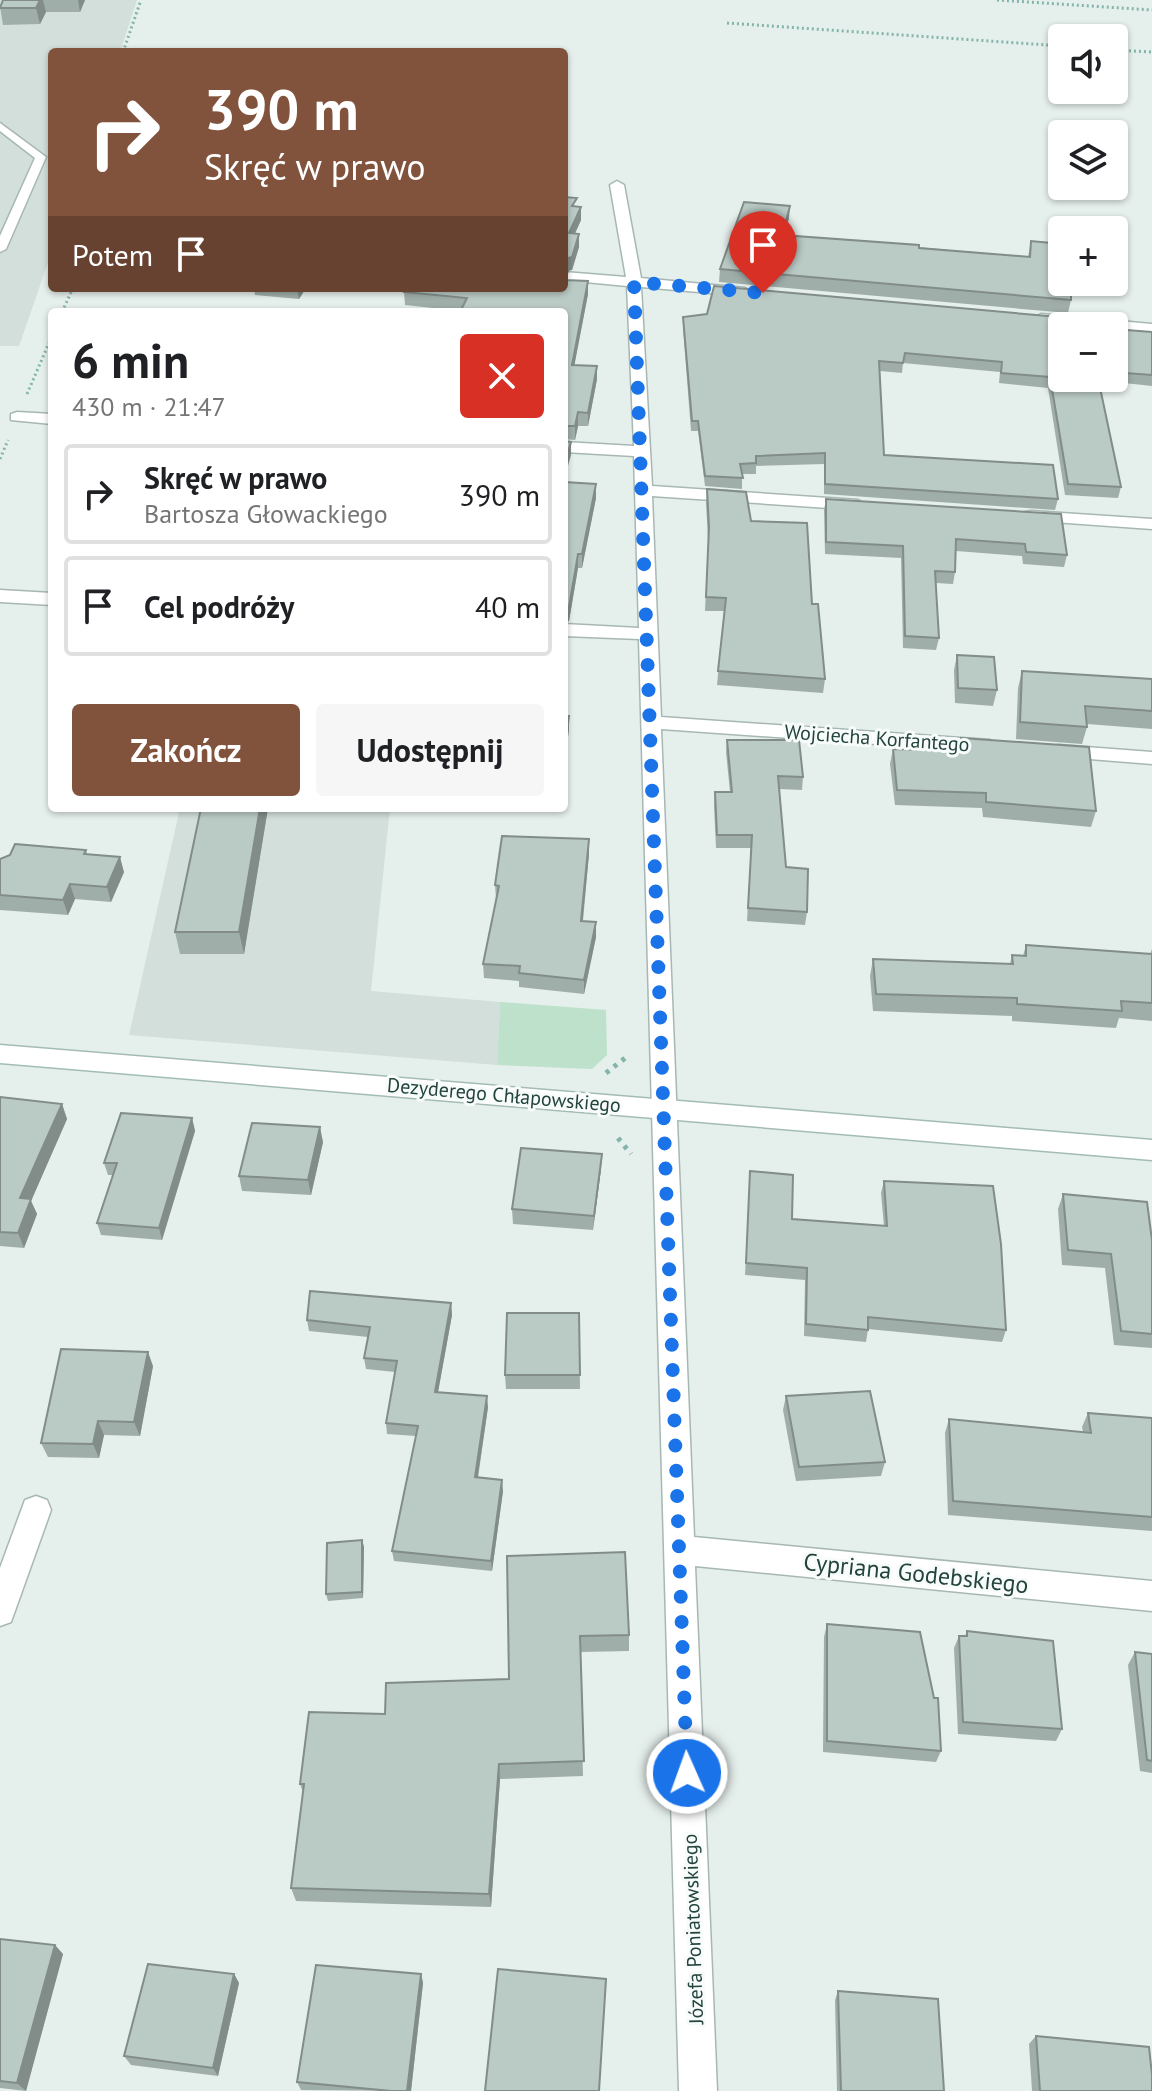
<!DOCTYPE html>
<html lang="pl">
<meta charset="utf-8">
<style>
body{margin:0;font-family:"PT Sans",sans-serif;background:#f6f6f6;color:#202124;height:100vh;display:flex;flex-direction:column;font-size:30px;white-space:nowrap}
*{box-sizing:border-box;margin:0}
p{font-size:26px;color:#757577}
.icon{flex:none;width:44px;height:44px;fill:none;stroke:currentColor;stroke-width:2;stroke-linecap:round;stroke-linejoin:round}
.map{position:relative;flex:1;overflow:hidden}
.drawer{position:absolute;left:48px;top:308px;width:520px;height:504px;display:flex;flex-direction:column;background:#fff;border-radius:8px;box-shadow:0 2px 6px #0004}
.drawer>*{flex:none}
.banner{position:absolute;left:48px;top:48px;width:520px;height:244px;border-radius:8px;box-shadow:0 2px 6px #0004;background:#82533c;color:#fff;overflow:hidden}
.buttons{position:absolute;left:1048px;top:24px;display:grid;gap:16px}
.buttons a{display:grid;place-items:center;width:80px;height:80px;border-radius:8px;background:#fff;box-shadow:0 2px 6px #0004;font-size:40px}
.pin{position:absolute;display:grid;place-items:center;width:68px;height:68px;color:#fff;margin:-82px -34px;border-radius:50% 50% 50% 0;rotate:-45deg;box-shadow:0 0 8px #0007}
.pin .icon{rotate:45deg}
.me{position:absolute;width:88px;margin:-44px;rotate:358deg;stroke-linejoin:round;filter:drop-shadow(0 0 6px #0008)}
.turn{display:flex;align-items:center;gap:28px;height:168px;padding:0 24px;font-size:36px}
.turn .icon{width:104px;height:104px;stroke-width:2.5}
.turn b{display:block;font-size:56px;line-height:68px}
.then{display:flex;align-items:center;height:76px;padding:0 24px;background:#0003;gap:16px;font-size:30px}
.round{display:grid;place-items:center;flex:none;width:84px;height:84px;border-radius:8px;background:#f6f6f6}
.overview{display:flex;align-items:center;justify-content:space-between;height:136px;padding:0 24px}
h1{font-size:48px;font-weight:800;line-height:60px}
.action{display:flex;gap:16px;margin-top:auto;padding:16px 24px}
.action a{flex:1;height:92px;border-radius:8px;background:#82533c;color:#fff;font-size:32px;font-weight:800;line-height:92px;text-align:center}
.action a+a{background:#f6f6f6;color:#202124}
ul{padding:0;list-style:none}
li{display:flex;align-items:center;gap:24px;height:100px;margin:0 16px 12px;padding:0 8px;border:4px solid #e0e0e0;border-radius:8px}
li div{flex:1}
li b{display:block;font-size:30px}
li em{font-style:normal}
.map>svg:first-child{display:block}
.built{fill:#d3dfdb}
.green{fill:#bee1cb}
.lines{fill:none;stroke-linecap:round;stroke-linejoin:round}
.lane-casing{stroke:#a7b8b4;stroke-width:3}
.street-casing{stroke:#a7b8b4;stroke-width:3}
.secondary-casing{stroke:#a3bcb5;stroke-width:3}
.path-far1{stroke:#84b4aa;stroke-width:3;stroke-dasharray:2 3;stroke-linecap:butt}
.path{stroke:#84b4aa;stroke-width:5;stroke-dasharray:4 6;stroke-linecap:butt}
.lane{fill:#fff;fill-rule:evenodd}
.street{fill:#fff;fill-rule:evenodd}
.secondary{fill:#fff;fill-rule:evenodd}
.wall{fill:#a0aea9}
.shaded-wall{fill:#828d8a}
.building{fill:#bacac5;stroke:#828d8a;stroke-width:2}
.route{stroke:#1a73e8;stroke-width:14;stroke-dasharray:0 25.2}
.labels{text-anchor:middle;dominant-baseline:central;stroke-width:6;stroke-linejoin:round;paint-order:stroke}
.street-label{font-size:20px;fill:#23433d;stroke:#f7fbf9}
.near-street-label{font-size:24px;fill:#23433d;stroke:#f7fbf9}
</style>
<div class="map">
<svg width="1152" height="2091" viewBox="0 0 1152 2091">
<rect width="100%" height="100%" fill="#e5efec"/>
<g class="built">
<path d="M0 0H137L120 52H52V251L19 346H0Z"/>
<path d="M180 808H390L371 991 500 1002 497 1065 129 1035Z"/>
</g>
<path class="green" d="M500 1002 606 1010 607 1055 592 1069 497 1065Z"/>
<g class="lines">
<g class="lane-casing">
<path id="lane" d="M0 123 46 157 6 249 0 252V236L35 158 0 131Z"/>
</g>
<g class="street-casing">
<g id="street">
<path d="M617 181 624 185 641 278 745 288 752 292 745 296 641 287 652 486 858 500 867 505 858 510 652 496 661 717 990 740 1000 746 990 752 661 729 694 1537 1152 1581V1611L695 1566 717 2091H679L639 639 564 636V624L639 628 634 456 564 452V442L634 446 627 286 564 280V272L626 277 610 185Z"/>
<path d="M1041 314 1152 324V332L1114 329V326L1036 321 1034 318Z"/>
<path d="M17 412 52 414V424L11 420V414Z"/>
<path d="M1031 511 1152 519V529L1025 520 1022 516 1025 512Z"/>
<path d="M0 590 52 593V605L0 602Z"/>
<path d="M1059 745 1152 752V764L1052 756 1049 751 1052 746Z"/>
<path d="M36 1496 47 1500 51 1510 11 1622 0 1626V1568L25 1500Z"/>
</g>
</g>
<g class="secondary-casing">
<path id="secondary" d="M0 1045 1152 1140V1160L0 1063Z"/>
</g>
<g class="path-far1">
<path d="M997 0 1152 10"/>
<path d="M727 23 1062 46"/>
<path d="M1114 50 1152 52"/>
<path d="M123 52 141 0"/>
<path d="M62 312 73 288"/>
<path d="M27 394 52 336"/>
<path d="M0 459 8 440"/>
</g>
<g class="path">
<path d="M606 1073 629 1055"/>
<path d="M618 1138 631 1154"/>
</g>
<use href="#lane" class="lane"/>
<use href="#street" class="street"/>
<use href="#secondary" class="secondary"/>
</g>
<g class="wall">
<path d="M3 0H85L80 12H46L40 24 3 25 0 6Z"/>
<path d="M577 207 581 220 575 234 579 247 572 270 568 271V280L588 281V294L574 365 597 379 588 426H578L575 440 564 439V312L461 311 405 305 404 292Z"/>
<path d="M789 218 784 235 1028 257 1031 241 1071 300 1068 313 719 282 720 269Z"/>
<path d="M714 286 1062 378H1114V329L1152 332V386L1124 383 1123 388 1100 386 1121 487 1118 498 1065 495 1048 388 999 383 1000 372 903 363 902 373 880 371 884 455 1058 499 1055 510 824 494V464L756 466V474H742V489L705 486 698 431H691L683 328V317L707 314Z"/>
<path d="M254 288H306L299 299 255 295Z"/>
<path d="M564 482 596 484V498L582 568H578L569 621Z"/>
<path d="M707 489 751 521 812 604 825 679 823 693 717 685 724 611H705L708 540 706 503Z"/>
<path d="M826 499 1061 514 1067 555 1064 567 1023 564 1022 556 956 551 955 572 953 584 936 583 939 638 936 650 903 648 901 558 825 554 824 510Z"/>
<path d="M957 655 997 690 993 706 955 703 954 670Z"/>
<path d="M1022 671 1152 679V729L1087 724V727L1082 744 1016 739 1018 688Z"/>
<path d="M961 738 1096 811 1091 827 983 817 982 808 895 805 890 764 893 749 959 751Z"/>
<path d="M727 740 803 777 802 790 779 789 786 867 807 912 805 925 747 921 751 848H716L714 805 715 792H730L726 752Z"/>
<path d="M201 808H268L244 954H180L175 932Z"/>
<path d="M86 850 87 854 124 872 111 902 75 899 68 915 0 910V859Z"/>
<path d="M589 854 583 921 596 922V937L584 994 519 987V981L484 978 483 964 496 899 495 885Z"/>
<path d="M1026 945 1150 954 1152 949V1021L1119 1018 1116 1028 1012 1021V1016L873 1011 870 976 873 959 1010 964 1012 955 1023 956Z"/>
<path d="M0 1097 62 1104 67 1119 31 1201 37 1214 24 1248 0 1246Z"/>
<path d="M192 1118 195 1131 162 1240 101 1235 97 1223 113 1175H108L104 1163Z"/>
<path d="M323 1142 311 1195 242 1191 239 1176Z"/>
<path d="M601 1169 593 1230 513 1224 512 1209Z"/>
<path d="M750 1171 792 1219 884 1226 881 1193 884 1181 1006 1330 1002 1342 868 1329 866 1342 804 1336 805 1280 745 1275Z"/>
<path d="M1063 1194 1152 1240V1348L1114 1345 1105 1268 1062 1265 1058 1209Z"/>
<path d="M451 1303 452 1315 438 1392 488 1407 478 1478 503 1491 492 1571 394 1561 392 1551 416 1436 387 1434 386 1423 395 1372 366 1369 364 1358 368 1337 309 1331 307 1320Z"/>
<path d="M579 1313 580 1389H506L505 1375Z"/>
<path d="M153 1366 140 1436 104 1435 99 1458 48 1457 41 1443Z"/>
<path d="M786 1396 885 1462 881 1476 796 1481 783 1410Z"/>
<path d="M1088 1413 1152 1418V1531L948 1515 945 1433 949 1419 1083 1432 1082 1427Z"/>
<path d="M362 1540 364 1547 363 1598 328 1601 326 1594Z"/>
<path d="M507 1556 629 1635V1651L580 1652 583 1776 500 1779 491 1907 296 1901 291 1888 303 1792 300 1784 385 1714 509 1679Z"/>
<path d="M827 1624 941 1751 936 1762 823 1752 824 1637Z"/>
<path d="M967 1631 1062 1729 1056 1741 958 1734 954 1648 959 1636H965Z"/>
<path d="M1135 1652 1152 1654V1773L1140 1771 1128 1665Z"/>
<path d="M0 1939 63 1954 26 2091 0 2088Z"/>
<path d="M234 1974 239 1983 218 2076 131 2065 124 2056Z"/>
<path d="M421 1974 423 1983 411 2091 301 2090 297 2082Z"/>
<path d="M838 1991 944 2091H837L835 2000Z"/>
<path d="M1036 2036 1152 2091H1032L1029 2044Z"/>
</g>
<g class="shaded-wall">
<path d="M40 0H43L46 12 40 24 36 8Z"/>
<path d="M78 0H85L80 12Z"/>
<path d="M790 206 789 218 781 248 782 235Z"/>
<path d="M581 207V220L569 246V233Z"/>
<path d="M579 234V247L572 270 564 271V259Z"/>
<path d="M588 281V294L572 378V365Z"/>
<path d="M298 288H306L299 299 297 289Z"/>
<path d="M597 366V379L588 426V413Z"/>
<path d="M578 412V426L575 440V426Z"/>
<path d="M571 442V455L564 480V466Z"/>
<path d="M596 484V498L582 568V554Z"/>
<path d="M578 554V568L569 621 564 623V609Z"/>
<path d="M567 625V639L564 657V642Z"/>
<path d="M569 716V730L564 768V753Z"/>
<path d="M260 808H268L244 954 239 932Z"/>
<path d="M589 839V854L581 936V921Z"/>
<path d="M120 857 124 872 111 902 107 887Z"/>
<path d="M70 884 75 899 68 915 63 900Z"/>
<path d="M596 922V937L584 994V980Z"/>
<path d="M62 1104 67 1119 31 1201 37 1214 24 1248 18 1233 20 1198Z"/>
<path d="M192 1118 195 1131 162 1240 159 1228Z"/>
<path d="M320 1127 323 1142 311 1195 308 1180Z"/>
<path d="M602 1154 601 1169 593 1230 594 1216Z"/>
<path d="M451 1303 452 1315 436 1403 435 1392Z"/>
<path d="M148 1352 153 1366 140 1436 134 1422Z"/>
<path d="M487 1396 488 1407 476 1488 475 1477Z"/>
<path d="M98 1421 104 1435 99 1458 93 1444Z"/>
<path d="M502 1480 503 1491 492 1571 491 1561Z"/>
<path d="M362 1540 364 1547 363 1598 362 1592Z"/>
<path d="M499 1764 500 1779 491 1907 489 1894Z"/>
<path d="M55 1945 63 1954 26 2091 17 2083Z"/>
<path d="M234 1974 239 1983 218 2076 213 2068Z"/>
<path d="M421 1974 423 1983 411 2091H407Z"/>
</g>
<g class="building">
<path d="M3 0H40L36 8H0Z"/>
<path d="M564 197 577 198 572 206 581 207 569 233 579 234 572 257 564 259Z"/>
<path d="M744 202 790 206 782 235 919 245V248L1030 257 1031 241 1062 244V282H1071V300L720 269Z"/>
<path d="M564 270 568 271 565 280 588 281 572 365 597 366 588 413 578 412 575 426H564V312H460L467 298 404 292 406 288H564Z"/>
<path d="M714 286 1070 318V325L1085 326H1062V378H1098L1121 487 1068 484 1050 377 1001 373 1002 362 905 353 903 363 879 361 884 455 1053 465 1058 499 825 484V453L756 456V463L740 464 743 478 705 476 698 421H692L683 317 707 314Z"/>
<path d="M1114 329 1152 332V375L1126 373V378L1114 377Z"/>
<path d="M564 441 571 442 564 466Z"/>
<path d="M564 482 596 484 582 554H578L569 607 564 609Z"/>
<path d="M707 489 746 492 751 521 807 523 812 604H818L825 679 718 671 726 598 706 597 709 527Z"/>
<path d="M826 499 1061 514 1067 555 1026 552 1025 544 956 539 955 572 935 571 939 638 905 636 903 546 826 542Z"/>
<path d="M564 624 567 625 564 642Z"/>
<path d="M957 655 994 657 997 690 958 688Z"/>
<path d="M1022 671 1152 679V711L1085 706 1087 727 1020 722Z"/>
<path d="M564 716H569L564 753Z"/>
<path d="M961 738 1089 747 1096 811 986 802V793L897 790 893 749 962 751Z"/>
<path d="M727 740H799L803 777 778 776 786 867 808 869 807 912 748 908 752 835H717L715 792H732Z"/>
<path d="M201 808H260L239 932H175Z"/>
<path d="M502 836 589 839 581 921 596 922 584 980 519 973 520 966 483 964 499 886 495 885Z"/>
<path d="M15 844 86 850 84 854 120 857 107 887 70 884 63 900 0 895V859L10 855Z"/>
<path d="M1026 945 1152 954V1003L1121 1001 1122 1011 1017 1004V998L876 994 873 959 1013 964 1012 955 1026 956Z"/>
<path d="M0 1097 62 1104 20 1198 31 1199 18 1233 0 1232Z"/>
<path d="M121 1113 192 1118 159 1228 97 1223 117 1163H104Z"/>
<path d="M252 1123 320 1127 308 1180 239 1176Z"/>
<path d="M521 1148 602 1154 594 1216 512 1209Z"/>
<path d="M750 1171 793 1175 792 1219 887 1226 884 1181 993 1186 1001 1244 1006 1330 868 1317V1330L806 1324 807 1268 746 1263Z"/>
<path d="M1063 1194 1147 1202 1152 1240V1334L1121 1331 1111 1254 1068 1250Z"/>
<path d="M310 1291 451 1303 435 1392 487 1396 475 1477 502 1480 491 1561 392 1551 418 1426 386 1423 397 1361 364 1358 370 1327 307 1320Z"/>
<path d="M507 1313H579L580 1375H505Z"/>
<path d="M61 1349 148 1352 134 1422 98 1421 93 1444 41 1443Z"/>
<path d="M870 1391 885 1462 799 1467 786 1396Z"/>
<path d="M1088 1413 1152 1418V1517L953 1501 949 1419 1091 1433Z"/>
<path d="M362 1540V1592L326 1594 327 1543Z"/>
<path d="M625 1552 629 1635 580 1636 584 1761 499 1764 489 1894 291 1888 304 1784H300L309 1712 385 1714 386 1683 509 1679 507 1556Z"/>
<path d="M827 1624 920 1632 934 1698H938L941 1751 827 1741Z"/>
<path d="M967 1631 1053 1641 1062 1729 963 1722 959 1636H967Z"/>
<path d="M1135 1652 1152 1654V1761L1147 1760Z"/>
<path d="M0 1939 55 1945 17 2083 0 2081Z"/>
<path d="M148 1964 234 1974 213 2068 124 2056Z"/>
<path d="M316 1965 421 1974 407 2091H391L297 2082Z"/>
<path d="M498 1969 606 1979 599 2091H485Z"/>
<path d="M838 1991 938 1999 944 2091H841Z"/>
<path d="M1036 2036 1149 2047 1152 2075V2091H1040Z"/>
</g>
<g class="lines">
<path class="route" d="M687 1773 634 282 763 293"/>
</g>
<g class="labels">
<g class="street-label">
<text transform="translate(877 738) rotate(4)">Wojciecha Korfantego</text>
<text transform="translate(504 1095) rotate(5)">Dezyderego Chłapowskiego</text>
<text transform="translate(693 1929) rotate(-92)">Józefa Poniatowskiego</text>
</g>
<g class="near-street-label">
<text transform="translate(916 1573) rotate(6)">Cypriana Godebskiego</text>
</g>
</g>
</svg>
<div class="buttons">
<a><svg class="icon" aria-label="sound" viewBox="0 0 24 24"><path d="M4 9h4l5-4v14l-5-4H4zM17 9q2 3 0 6"/></svg></a>
<a><svg class="icon" aria-label="layers" viewBox="0 0 24 24"><path d="M12 4l9 5-9 5-9-5zM3 14l9 5 9-5"/></svg></a>
<a>+</a>
<a>−</a>
</div>
<div class="pin" style="left:763px;top:293px;background:#d93025"><svg class="icon" aria-label="arrive" viewBox="0 0 24 24"><path d="M6 21V4h12l-3 4 3 4H6"/></svg></div>
<svg class="me" style="left:687px;top:1773px" viewBox="-20 -20 40 40"><circle r="17" fill="#1a73e8" stroke="#fff" stroke-width="3"/><path d="M0-11L8 9 0 5-8 9z" fill="#fff"/></svg>
<div class="banner">
<div class="turn"><svg class="icon" aria-label="right" viewBox="0 0 24 24"><path d="M7 20v-9h11M14 6l5 5-5 5"/></svg><div><b>390 m</b>Skręć w prawo</div></div>
<div class="then">Potem<svg class="icon" aria-label="arrive" viewBox="0 0 24 24"><path d="M6 21V4h12l-3 4 3 4H6"/></svg></div>
</div>
<section class="drawer">
<div class="overview"><div><h1>6 min</h1><p>430 m · 21:47</p></div><a class="round" style="background:#d93025;color:#fff"><svg class="icon" aria-label="close" viewBox="0 0 24 24"><path d="M6 6l12 12M18 6L6 18"/></svg></a></div>
<ul>
<li><svg class="icon" aria-label="right" viewBox="0 0 24 24"><path d="M7 20v-9h11M14 6l5 5-5 5"/></svg><div><b>Skręć w prawo</b><p>Bartosza Głowackiego</p></div><em>390 m</em></li>
<li><svg class="icon" aria-label="arrive" viewBox="0 0 24 24"><path d="M6 21V4h12l-3 4 3 4H6"/></svg><div><b>Cel podróży</b></div><em>40 m</em></li>
</ul>
<div class="action"><a>Zakończ</a><a>Udostępnij</a></div>
</section>
</div>
